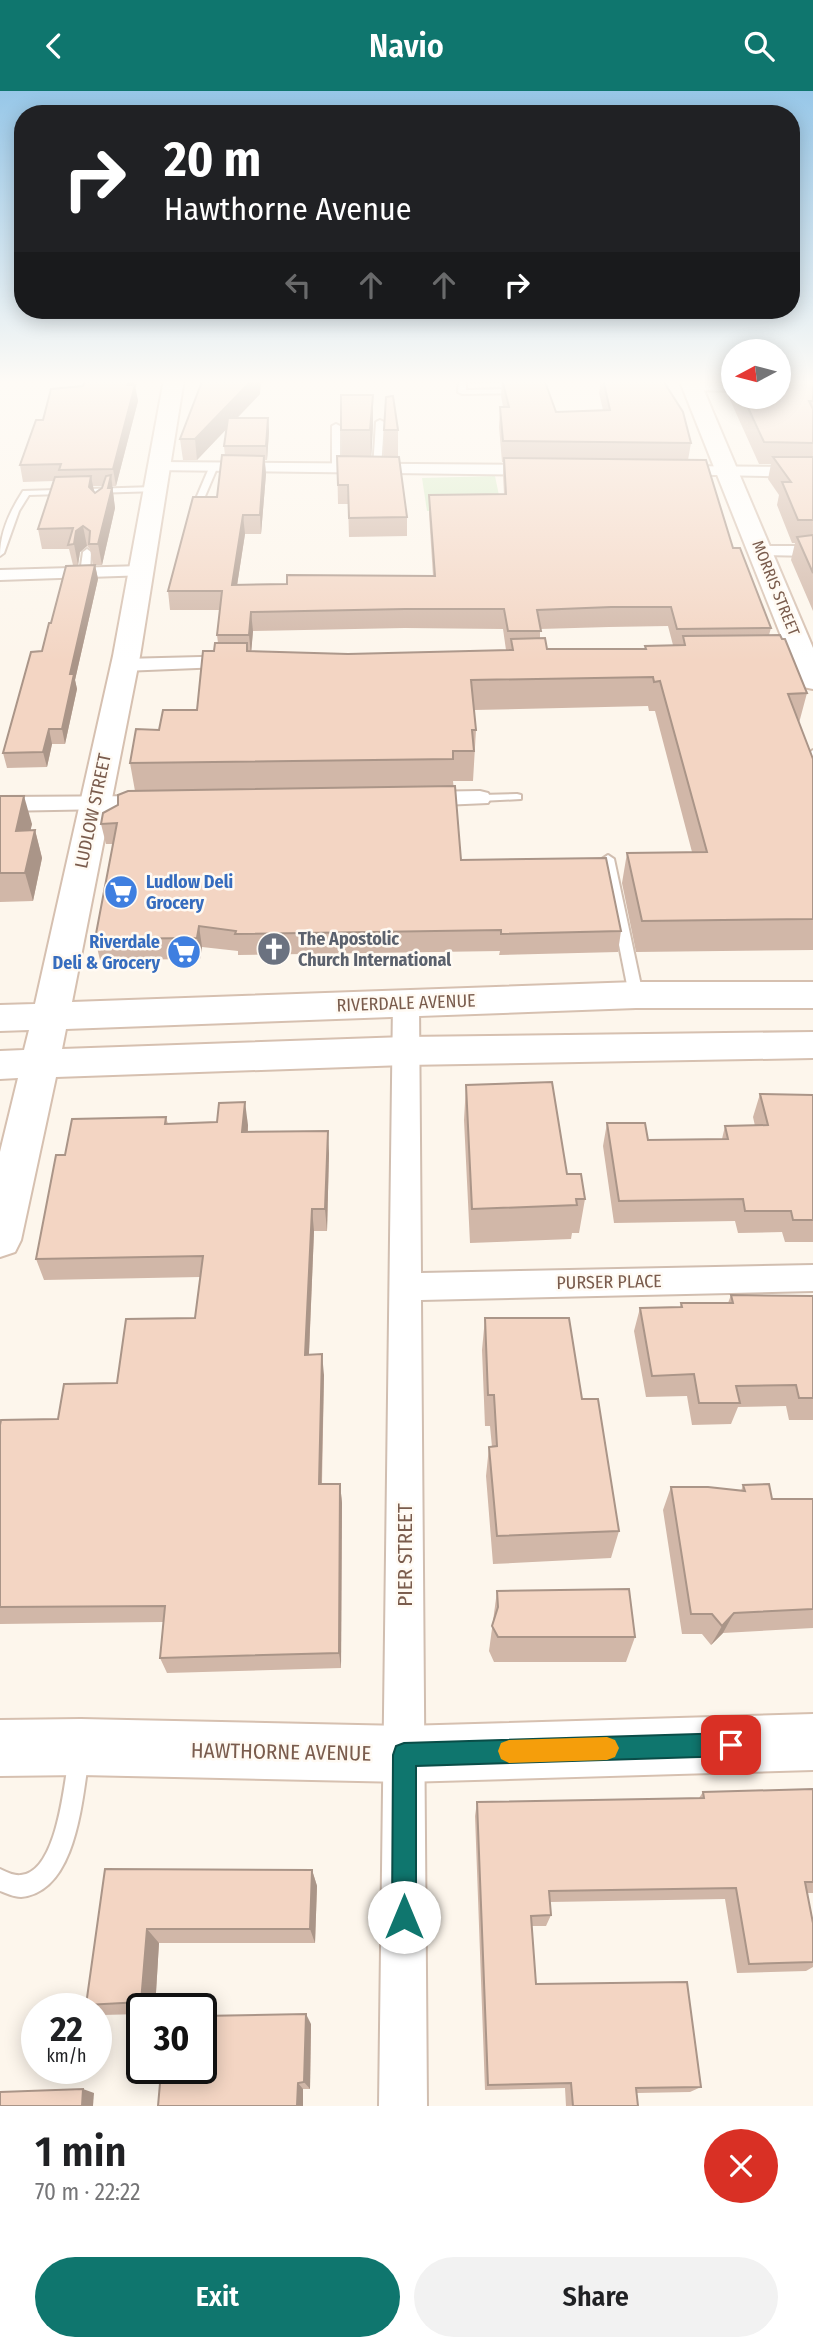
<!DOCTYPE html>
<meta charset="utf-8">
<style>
body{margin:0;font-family:"Fira Sans Condensed",sans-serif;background:#f2f2f2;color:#202124;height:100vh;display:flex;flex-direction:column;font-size:26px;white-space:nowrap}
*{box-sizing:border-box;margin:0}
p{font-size:23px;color:#757577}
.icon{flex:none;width:38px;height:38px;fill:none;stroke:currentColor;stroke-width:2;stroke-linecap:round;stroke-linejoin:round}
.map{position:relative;height:2015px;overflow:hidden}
.sheet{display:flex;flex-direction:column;background:#fff;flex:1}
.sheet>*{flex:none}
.banner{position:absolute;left:14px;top:14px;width:786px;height:214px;border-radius:28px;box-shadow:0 4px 18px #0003;background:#202124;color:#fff;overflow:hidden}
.needle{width:46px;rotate:263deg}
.buttons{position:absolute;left:721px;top:248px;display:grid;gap:14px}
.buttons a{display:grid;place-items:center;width:70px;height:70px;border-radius:50%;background:#fff;box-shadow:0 4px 18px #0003;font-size:35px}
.speed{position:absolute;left:21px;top:1902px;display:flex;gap:14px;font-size:35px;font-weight:700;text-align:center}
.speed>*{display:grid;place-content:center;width:91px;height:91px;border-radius:50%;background:#fff;box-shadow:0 4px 18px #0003;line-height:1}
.speed small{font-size:18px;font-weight:400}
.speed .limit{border:4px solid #111;border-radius:10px;background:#fff;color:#111}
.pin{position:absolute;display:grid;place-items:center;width:60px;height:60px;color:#fff;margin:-30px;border-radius:14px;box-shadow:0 4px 10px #0006}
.me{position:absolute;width:77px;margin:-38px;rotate:0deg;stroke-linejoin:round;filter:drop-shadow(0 0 5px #0008)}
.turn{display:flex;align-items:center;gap:24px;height:147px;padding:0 35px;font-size:32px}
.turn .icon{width:91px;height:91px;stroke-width:2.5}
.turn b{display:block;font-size:49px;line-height:60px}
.lanes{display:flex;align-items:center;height:66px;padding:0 35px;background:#0003;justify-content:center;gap:35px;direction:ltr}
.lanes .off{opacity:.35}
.round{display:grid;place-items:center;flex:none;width:74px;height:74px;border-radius:37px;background:#f2f2f2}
.summary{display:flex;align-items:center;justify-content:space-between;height:119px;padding:0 35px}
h1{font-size:42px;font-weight:600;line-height:52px}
.button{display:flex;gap:14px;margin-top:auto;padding:14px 35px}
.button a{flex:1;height:80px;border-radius:42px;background:#0f766e;color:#fff;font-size:28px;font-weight:600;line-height:80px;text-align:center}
.button a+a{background:#f2f2f2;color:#202124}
header{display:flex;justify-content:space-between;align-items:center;height:91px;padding:0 35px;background:#0f766e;color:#fff;font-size:32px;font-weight:600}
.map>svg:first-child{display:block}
.green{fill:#d8ecc9}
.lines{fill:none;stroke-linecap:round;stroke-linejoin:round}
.lane-casing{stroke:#d1beb0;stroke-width:4}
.street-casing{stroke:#d1beb0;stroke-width:4}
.secondary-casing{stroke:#d6c0b0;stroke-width:4}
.lane{fill:#fff;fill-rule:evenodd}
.street{fill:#fff;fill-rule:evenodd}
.secondary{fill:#fff;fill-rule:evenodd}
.wall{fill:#d1b7a8;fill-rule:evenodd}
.shaded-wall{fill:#aa9588}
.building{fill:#f3d5c3;stroke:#aa9588;stroke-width:2}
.route{fill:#0f766e;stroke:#0a4d48;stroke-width:2}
.slow{fill:#f59e0b}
.labels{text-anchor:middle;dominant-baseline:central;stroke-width:5;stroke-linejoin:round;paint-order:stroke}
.far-street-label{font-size:16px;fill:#7a5c4d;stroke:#fffaf3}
.street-label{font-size:18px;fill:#7a5c4d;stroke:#fffaf3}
.shop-label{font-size:18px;font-weight:bold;fill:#366cbe;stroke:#fffaf3;text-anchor:start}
.worship-label{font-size:18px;font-weight:bold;fill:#5b616d;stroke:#fffaf3;text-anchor:start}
.near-street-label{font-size:21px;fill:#7a5c4d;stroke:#fffaf3}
</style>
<header><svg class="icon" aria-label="back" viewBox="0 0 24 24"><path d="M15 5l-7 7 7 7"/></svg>Navio<svg class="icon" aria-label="search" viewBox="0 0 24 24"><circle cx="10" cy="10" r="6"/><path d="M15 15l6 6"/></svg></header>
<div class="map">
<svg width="813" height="2015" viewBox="0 0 813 2015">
<rect width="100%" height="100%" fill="#fdf6ec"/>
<path class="green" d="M495 385 502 419 427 420 422 387Z"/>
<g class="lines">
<g class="lane-casing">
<g id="lane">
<path d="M459 288H518L521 300 517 302 462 303 458 301ZM511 290 513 298 466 299V291Z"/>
<path d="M380 329 384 331 381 378 377 380 373 378 376 331Z"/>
<path d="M336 333 340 335V378L336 380 332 378V335Z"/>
<path d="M213 375 217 377 200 417 193 419 192 417 209 377Z"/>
<path d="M155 396H158V400L29 404 19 420 4 462 0 465C0 441 10 420 23 400Z"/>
<path d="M87 458 91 461 90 482 85 485 80 482 83 461Z"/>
<path d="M813 659V668L810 672 813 681V699L807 696 799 671Z"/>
<path d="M517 703 521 704V708L480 710 474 707 480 704Z"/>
<path d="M608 764 614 768 643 904 636 909 629 904 602 768Z"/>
<path d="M79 1656 86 1659 89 1666C82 1707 77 1801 21 1806 14 1806 6 1802 0 1800V1778C6 1781 14 1785 21 1784 57 1781 64 1693 69 1666L72 1659Z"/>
</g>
</g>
<g class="street-casing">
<g id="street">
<path d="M693 292H733V300L688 299 686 296Z"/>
<path d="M158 371 540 374 548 379 540 384 152 379 150 376 152 373Z"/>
<path d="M672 375 813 376V386L666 383 664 380Z"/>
<path d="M761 455H813V465L755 464 752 460Z"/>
<path d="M142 475 148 476 151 480 148 484 0 489V479Z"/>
<path d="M239 565 246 567 249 571 246 575 123 580 116 578 113 574 116 570 123 568Z"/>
<path d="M480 700 488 702 491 707 488 712 419 715 411 713 408 708 411 703 419 701Z"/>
<path d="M155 705 163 707 166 712 163 717 0 720V706Z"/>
<path d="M406 903 415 905 419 912 421 1182 813 1174V1200L421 1209 427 2015H379L393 912 397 905Z"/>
</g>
</g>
<g class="secondary-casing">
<g id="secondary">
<path d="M164 288H184L140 565 72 911 636 891H813V917H636L66 938 62 958 405 946 813 941V967L405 974 56 986 21 1149 15 1161 0 1166V1061L18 987 0 988V960L24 959 29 939 0 940V914L35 913 113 565Z"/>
<path d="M679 288H699L813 557V598L803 596 799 590Z"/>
<path d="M813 1623V1679L404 1691 81 1684 0 1685V1629L81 1628 404 1635Z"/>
</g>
</g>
<use href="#lane" class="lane"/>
<use href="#street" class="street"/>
<use href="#secondary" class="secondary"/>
</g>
<g class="wall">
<path d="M203 288H261L260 303 237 327H268L269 341 267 369H265L266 383 261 443H245L237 494 287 493 433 485 429 423V404L504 403 503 385V371H502L499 336 500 316H503L501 305 502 288H544L556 321 603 319 599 302 601 288H662L691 352 688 369 733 457 771 537 769 544 807 602 799 632 813 668V859L636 861 622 792 627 762 692 761 655 620H649L648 615 474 619 476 639 473 690H453L461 769 621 840 618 861 499 864 500 860 238 864V860L202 856 200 868 100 869 95 848 113 753H106L101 733 118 714 135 700 130 672 159 639 197 619 214 560 218 552 217 544 220 519H170L168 500 217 406 225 365 224 355 226 338 197 369H183L180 348ZM668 535 673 554 645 555V558H547L540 547V538L609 536ZM405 537 503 538 506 559 348 563 251 560 253 540Z"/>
<path d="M720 288H733V306H779L813 288V520L791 469 795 452H792L777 414 779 404 768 388 771 373H759L727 302 729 289Z"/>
<path d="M134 294 138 310 116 395H112L115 417 102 474H95L98 488 75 589 77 598 65 653H52L47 676 7 677 3 662 42 560 51 532 93 474 90 458 87 455 80 461 78 474H73L69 458H42L38 438 54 390 23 391 20 374 43 329 83 295ZM93 395H103L102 397 95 402Z"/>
<path d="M373 304V334L371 366H384V339H398V366L407 426V445L349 446 348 413H338L337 365H342L341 339Z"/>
<path d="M0 705 32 733 30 739H35L42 767 33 810 0 811Z"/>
<path d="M466 994 567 1083 585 1108 579 1142H572L571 1148 470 1152 464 1029Z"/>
<path d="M760 1003 813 1004V1151H785L782 1141 738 1142 735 1130 614 1132 603 1055 607 1032 648 1049 722 1048 725 1035H755L753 1026Z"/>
<path d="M166 1026 168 1033 248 1034V1041L329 1062 327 1140H314L309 1264 324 1284 322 1393H340L342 1412 341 1577 167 1582 160 1567 163 1531 0 1533V1334L58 1328 117 1292 195 1227 200 1186 44 1189 36 1168 65 1064Z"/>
<path d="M731 1204 813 1205V1329H789L786 1315 738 1316 731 1333 692 1334 687 1305 646 1306 634 1240 640 1217 680 1216 681 1212H728Z"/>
<path d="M485 1227 582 1308 619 1440 611 1467 493 1473 486 1385 489 1356H492L490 1335H485L482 1259Z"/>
<path d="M743 1394 772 1408H813V1537L723 1542 711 1554 702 1543H682L663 1419 671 1396 741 1400Z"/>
<path d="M497 1500 635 1546 626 1571H494L489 1560Z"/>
<path d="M813 1698V1802H807L813 1832V1876L806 1880 737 1882 725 1808 550 1811 551 1824 546 1835H532L536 1893 701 1996 690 2001 637 2002 638 2015H566L565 1997 485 1999 475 1725 477 1711 699 1707 703 1701Z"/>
<path d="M105 1778 312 1779 317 1795 315 1852H159L155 1918H142V1923L102 1924 96 1920V1918H93L86 1914Z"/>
<path d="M311 1933 310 1998H303V2015H158L160 1988 148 1981Z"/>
</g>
<g class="shaded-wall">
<path d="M129 288H136L130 310 127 294Z"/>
<path d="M253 288H261L260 303 197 369 195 348Z"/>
<path d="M135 294 138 310 116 395 113 378Z"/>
<path d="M373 304V334L371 370 370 339Z"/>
<path d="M268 327 269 341 267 369 266 355Z"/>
<path d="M264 365 266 383 261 443 260 424Z"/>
<path d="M111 384 115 417 102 474 98 453Z"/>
<path d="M91 385 95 405 89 396Z"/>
<path d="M243 424 245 443 234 514 232 494Z"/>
<path d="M83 435 87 455 80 461 78 474 74 453 76 440Z"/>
<path d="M95 474 98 488 75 589 77 598 65 653 62 638 70 583Z"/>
<path d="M251 521 253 540 251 564 249 544Z"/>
<path d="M49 638 52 653 47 676 43 661Z"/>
<path d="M24 705 32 733 24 768 16 740Z"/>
<path d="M35 739 42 767 33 810 25 782Z"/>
<path d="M199 835 202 856 200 868 197 847Z"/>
<path d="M245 1011 248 1034 246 1064 242 1041Z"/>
<path d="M328 1040 329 1062 327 1140 325 1118Z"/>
<path d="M312 1118 314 1140 308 1284 305 1264Z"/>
<path d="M322 1263 324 1284 321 1412 319 1393Z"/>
<path d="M340 1393 342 1412 341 1577 339 1562Z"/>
<path d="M734 1522 723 1542 711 1554 722 1535Z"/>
<path d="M312 1779 317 1795 315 1852 310 1838Z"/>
<path d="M147 1838 159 1852 155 1918H150L141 1911Z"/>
<path d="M306 1923 311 1933 310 1998 304 1991Z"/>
<path d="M298 1992 303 1998V2015H297Z"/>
<path d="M83 1998 94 2002 93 2015H82Z"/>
</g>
<g class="building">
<path d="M86 288H129L127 294H135L113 378 59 379 61 373 20 374 36 329H43L51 298 83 295Z"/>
<path d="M203 288H253L195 348H180Z"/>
<path d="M502 288H544L556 321 610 319 603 288H662L683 321 691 352 503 350 500 316H509Z"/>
<path d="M779 288H813V310H809L813 318V352L764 351 743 306H779Z"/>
<path d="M341 304H373L370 339H341Z"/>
<path d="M393 305 398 339H384L386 306Z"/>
<path d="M228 327H268L266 355H224Z"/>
<path d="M222 364 264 365 260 424H243L232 494 287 493V484L435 485 429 404 506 403 504 367 706 369 733 457H740L771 537 677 538 671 516H611L537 519 541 540H508L504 518H405L251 521 249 544H217L222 500H168L193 406H217Z"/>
<path d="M337 365 399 366 407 426 349 427 348 394H338Z"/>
<path d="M773 366H813V429H798L782 391H791Z"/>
<path d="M111 384 108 397H112L98 453H89L90 440 83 435 76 440 74 453 68 454 73 437 38 438 55 386 91 385 89 396 95 402 102 397 106 385Z"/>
<path d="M813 444V482L797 446Z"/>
<path d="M95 474 70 583H74L62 638H49L43 661 3 662 31 561 42 560 49 532H51L66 475Z"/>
<path d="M780 544 782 548H785L807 602 788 603 813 668V828L642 830 627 762 707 761 660 590 654 591 653 586 471 589 476 639H472L474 660H453V668L130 672 136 638 159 639 163 619H197L203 560H214L215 552H247V560L348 563 513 559 511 548 545 547 547 558H646L645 555 685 554 683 545Z"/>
<path d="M455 695 461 769 606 767 621 840 501 843V839L235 843 236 840 199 835 197 847 95 848 117 732 101 733 103 722 118 714V704L128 700Z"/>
<path d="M0 705H24L16 740 35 739 25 782H0Z"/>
<path d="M552 991 567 1083H581L585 1108H576L577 1114 472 1118 466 994Z"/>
<path d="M760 1003 813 1004V1129H793L791 1120H745L743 1108 619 1110 607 1032H645L648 1049 728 1048 725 1035 768 1034Z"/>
<path d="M245 1011 242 1041 328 1040 325 1118H312L305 1264 322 1263 319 1393H340L339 1562 160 1567 165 1515 0 1516V1334L1 1329 58 1328 64 1293 117 1292 126 1228 195 1227 203 1165 36 1168 56 1064H65L72 1028 166 1026 165 1033 217 1031 219 1012Z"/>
<path d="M731 1204 813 1205V1307H799L796 1294 736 1295 740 1312H699L694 1283 652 1285 640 1217 682 1216 681 1212H733Z"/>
<path d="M485 1227H569L582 1308H598L619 1440 497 1445 489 1356 497 1355 494 1304H488Z"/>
<path d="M769 1393 772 1408H813V1518L734 1522 722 1535 712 1523H691L671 1396H708L745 1400 743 1394Z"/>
<path d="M629 1498 635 1546H498L492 1535 498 1516 497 1500Z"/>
<path d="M813 1698V1791H805L813 1832V1871L749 1873 736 1797 549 1800 551 1824 531 1825 536 1893 687 1891 701 1996 636 1997 638 2015H573L571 1992 488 1994 477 1711 704 1707 703 1701Z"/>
<path d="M105 1778 312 1779 310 1838H147L141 1911 86 1914Z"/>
<path d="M306 1923 304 1991 298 1992 297 2015H158L161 1981H148L149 1978H201V1925Z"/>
<path d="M83 1998 82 2015H0V2001Z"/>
</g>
<linearGradient id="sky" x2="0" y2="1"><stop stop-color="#97c7e8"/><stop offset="0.51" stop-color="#fefbf6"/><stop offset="1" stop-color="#fefbf6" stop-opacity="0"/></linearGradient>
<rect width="813" height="570" fill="url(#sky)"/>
<path class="route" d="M731 1642 739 1646 743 1654 739 1662 731 1665 416 1675V1826L413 1835 404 1838 395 1835 392 1826 393 1664 396 1655 404 1652Z"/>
<path class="slow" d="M607 1646 615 1649 619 1657 615 1666 607 1669 509 1672 501 1668 498 1660 501 1652 509 1649Z"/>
<defs>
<g id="supermarket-disc" transform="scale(1.75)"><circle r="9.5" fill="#3f7fe0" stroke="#fffaf3"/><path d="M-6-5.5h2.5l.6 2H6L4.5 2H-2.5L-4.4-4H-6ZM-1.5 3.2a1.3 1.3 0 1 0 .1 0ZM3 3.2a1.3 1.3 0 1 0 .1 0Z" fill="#fff"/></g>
<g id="church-disc" transform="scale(1.75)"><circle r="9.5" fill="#6b7280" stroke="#fffaf3"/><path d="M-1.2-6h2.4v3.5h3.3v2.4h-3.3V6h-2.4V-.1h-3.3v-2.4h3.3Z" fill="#fff"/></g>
</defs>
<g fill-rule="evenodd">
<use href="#supermarket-disc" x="121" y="801"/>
<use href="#church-disc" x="274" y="858"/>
<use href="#supermarket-disc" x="184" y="861"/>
</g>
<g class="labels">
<g class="far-street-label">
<text transform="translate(776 497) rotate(68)">MORRIS STREET</text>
</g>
<g class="street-label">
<text transform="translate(93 720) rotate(-78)">LUDLOW STREET</text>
<text transform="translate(406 912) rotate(-2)">RIVERDALE AVENUE</text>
<text transform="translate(609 1191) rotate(-1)">PURSER PLACE</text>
</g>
<g class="shop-label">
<text x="146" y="791">Ludlow Deli<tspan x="146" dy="21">Grocery</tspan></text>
<text x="160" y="851" text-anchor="end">Riverdale<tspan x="160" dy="21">Deli &amp; Grocery</tspan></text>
</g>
<g class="worship-label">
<text x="298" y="848">The Apostolic<tspan x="298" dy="21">Church International</tspan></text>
</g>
<g class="near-street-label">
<text transform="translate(405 1464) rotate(-90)">PIER STREET</text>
<text transform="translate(281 1661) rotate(1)">HAWTHORNE AVENUE</text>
</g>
</g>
</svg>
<div class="buttons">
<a><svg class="needle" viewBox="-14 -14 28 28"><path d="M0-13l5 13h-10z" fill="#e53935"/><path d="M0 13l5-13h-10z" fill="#757577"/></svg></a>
</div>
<div class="speed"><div>22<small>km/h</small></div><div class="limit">30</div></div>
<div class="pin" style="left:731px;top:1654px;background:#d93025"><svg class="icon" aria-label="arrive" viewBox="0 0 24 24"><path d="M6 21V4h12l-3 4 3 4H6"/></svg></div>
<svg class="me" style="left:404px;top:1826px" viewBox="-20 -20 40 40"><circle r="19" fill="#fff"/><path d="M0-13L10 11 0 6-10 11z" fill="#0f766e"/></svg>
<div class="banner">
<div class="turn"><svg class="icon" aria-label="right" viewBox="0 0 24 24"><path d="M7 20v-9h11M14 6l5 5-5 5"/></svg><div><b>20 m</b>Hawthorne Avenue</div></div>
<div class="lanes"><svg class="icon off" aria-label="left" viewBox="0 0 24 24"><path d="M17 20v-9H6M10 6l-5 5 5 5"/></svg><svg class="icon off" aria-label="ahead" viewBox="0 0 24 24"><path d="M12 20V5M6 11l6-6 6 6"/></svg><svg class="icon off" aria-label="ahead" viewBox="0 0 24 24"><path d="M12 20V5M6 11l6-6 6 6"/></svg><svg class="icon" aria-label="right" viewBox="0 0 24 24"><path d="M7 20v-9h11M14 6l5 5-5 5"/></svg></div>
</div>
</div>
<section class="sheet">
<div class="summary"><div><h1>1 min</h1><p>70 m · 22:22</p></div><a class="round" style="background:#d93025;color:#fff"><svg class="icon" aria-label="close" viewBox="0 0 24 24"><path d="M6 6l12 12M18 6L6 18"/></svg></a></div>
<div class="button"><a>Exit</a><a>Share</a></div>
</section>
